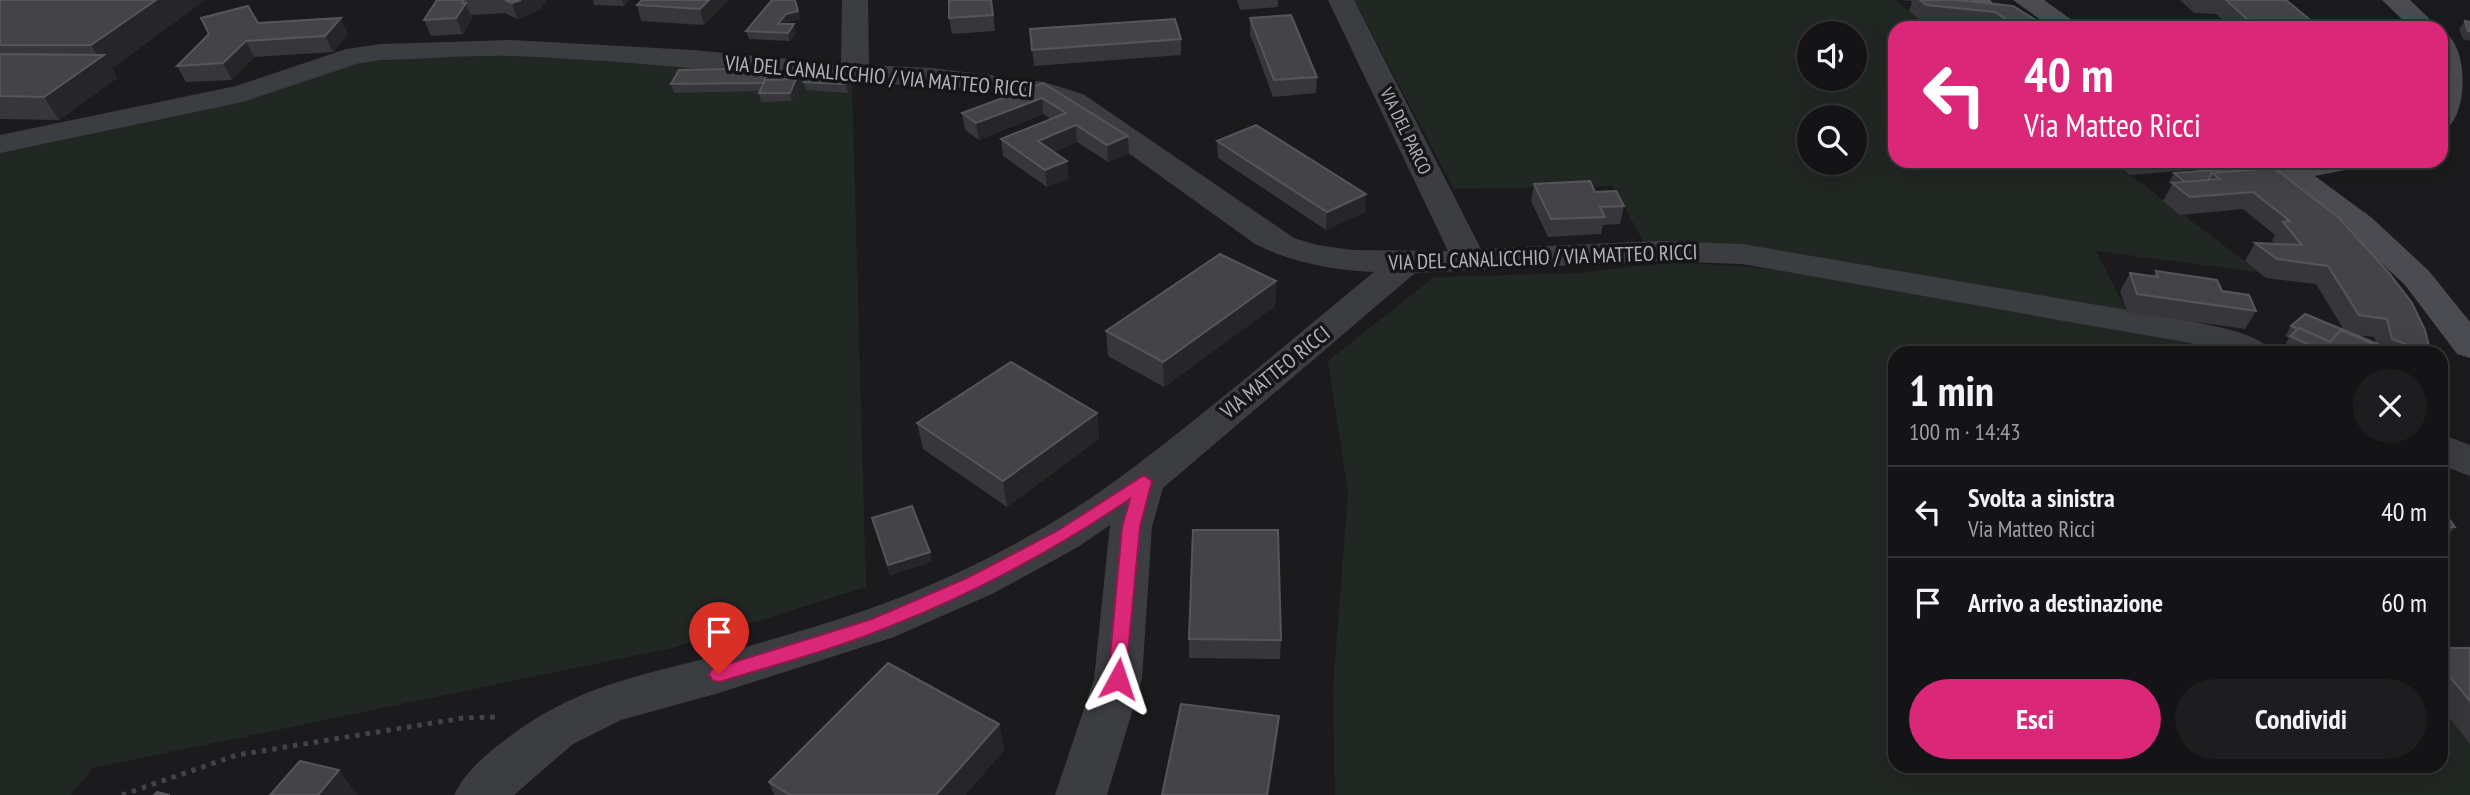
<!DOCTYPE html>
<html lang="it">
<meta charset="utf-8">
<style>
body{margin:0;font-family:"PT Sans Narrow",sans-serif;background:#1d1d1f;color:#f1f3f6;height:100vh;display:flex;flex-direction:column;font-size:26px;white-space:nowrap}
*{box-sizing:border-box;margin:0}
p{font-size:23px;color:#9d9ea1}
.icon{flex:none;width:38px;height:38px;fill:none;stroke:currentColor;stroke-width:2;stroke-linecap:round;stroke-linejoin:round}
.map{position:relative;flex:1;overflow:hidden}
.side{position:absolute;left:1888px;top:346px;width:560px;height:427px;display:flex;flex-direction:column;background:#141416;border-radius:21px;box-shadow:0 7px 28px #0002,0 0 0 2px #333335}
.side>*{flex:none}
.guide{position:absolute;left:1888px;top:21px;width:560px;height:147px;border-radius:21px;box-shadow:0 7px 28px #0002,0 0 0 2px #333335;background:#db2777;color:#fff;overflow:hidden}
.fabs{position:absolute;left:1797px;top:21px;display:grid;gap:14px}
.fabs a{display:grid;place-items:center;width:70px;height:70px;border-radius:50%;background:#141416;box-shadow:0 7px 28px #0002,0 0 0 2px #333335;font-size:35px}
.pin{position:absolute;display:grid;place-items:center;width:60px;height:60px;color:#fff;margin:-72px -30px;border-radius:50% 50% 50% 0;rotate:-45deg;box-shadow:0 0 7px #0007}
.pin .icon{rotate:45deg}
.me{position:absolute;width:77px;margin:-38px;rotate:5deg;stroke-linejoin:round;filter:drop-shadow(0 0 5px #0008)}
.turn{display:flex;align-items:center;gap:24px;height:147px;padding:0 21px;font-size:32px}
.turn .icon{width:91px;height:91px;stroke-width:2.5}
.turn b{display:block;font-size:49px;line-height:60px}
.round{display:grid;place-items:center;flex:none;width:74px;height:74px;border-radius:37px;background:#1d1d1f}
.headline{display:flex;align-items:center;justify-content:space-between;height:119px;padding:0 21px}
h1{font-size:42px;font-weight:600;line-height:52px}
.primary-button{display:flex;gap:14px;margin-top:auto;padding:14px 21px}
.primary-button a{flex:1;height:80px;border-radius:42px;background:#db2777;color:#fff;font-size:28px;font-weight:600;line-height:80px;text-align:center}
.primary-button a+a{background:#1d1d1f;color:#f1f3f6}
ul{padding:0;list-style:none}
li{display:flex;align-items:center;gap:21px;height:91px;padding:0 21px;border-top:2px solid #333335}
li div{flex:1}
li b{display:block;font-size:26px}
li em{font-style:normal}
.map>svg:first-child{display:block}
.green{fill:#212722;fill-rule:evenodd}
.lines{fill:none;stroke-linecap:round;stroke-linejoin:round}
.path{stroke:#424448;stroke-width:5;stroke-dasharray:4.5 6;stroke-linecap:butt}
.street{fill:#3c3d41;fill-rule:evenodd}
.secondary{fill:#4b4c51;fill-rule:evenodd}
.wall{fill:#37373b;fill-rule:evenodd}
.shaded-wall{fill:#262629}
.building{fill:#444448;stroke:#55565a;stroke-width:2}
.route{fill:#db2777;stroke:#8e194d;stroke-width:2}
.labels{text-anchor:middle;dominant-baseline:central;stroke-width:7;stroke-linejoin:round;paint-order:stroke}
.far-street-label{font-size:18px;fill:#afb2ba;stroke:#161618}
.street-label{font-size:21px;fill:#afb2ba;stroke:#161618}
</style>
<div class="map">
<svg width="2470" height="795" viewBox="0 0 2470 795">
<rect width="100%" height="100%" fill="#1b1b1d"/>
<g class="green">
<path d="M1354 0H1895L1931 28H1895V161H2112L2259 272 2096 251 2127 312 1751 246 1644 243 1613 186 1454 189ZM1810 33H1855V79H1810ZM1810 117H1855V163H1810Z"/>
<path d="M502 52 702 64 852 84 866 587 672 648 93 768 71 795H0V148L360 59Z"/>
<path d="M1666 263C1765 262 1862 285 1960 302 2050 318 2142 330 2230 353L1895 354V766H2441V707L2470 744V795H1335L1333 688 1348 493 1328 361 1434 277 1576 273Z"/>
</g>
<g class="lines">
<path class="path" d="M122 795 237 755 463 718 496 717"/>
<g class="street">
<path d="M842 0H868L869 65 932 68 1044 82 1083 94 1294 238 1317 245 1353 250 1448 251 1328 0H1354L1481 249 1658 241 1742 244 2191 321C2215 327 2260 332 2274 354H2222L2190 343 1742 264 1658 261 1415 273 1163 488 1152 527 1142 679 1107 795H1055L1094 679 1110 525 1078 547 992 594 894 637 719 693 621 720 573 744 514 795H454C465 772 485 755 505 740 577 685 634 678 718 655 767 641 816 627 863 611 957 578 1051 530 1130 470 1214 407 1293 338 1374 272 1333 270 1292 263 1255 244L1063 106C985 82 901 87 821 80 718 71 617 60 514 56 470 55 425 59 381 60L360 63 243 102 0 153V135L236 86 346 49 381 44 511 40 693 50 841 64Z"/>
<path d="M2441 434 2470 445V476L2441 465Z"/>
</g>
<g class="secondary">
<path d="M2013 0H2044L2083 28H2052Z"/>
<path d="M2382 0H2410L2439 28H2411Z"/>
<path d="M2441 31C2470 41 2470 121 2441 132V107L2448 91 2449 75 2441 56Z"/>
<path d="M2261 161H2359L2355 168 2315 176 2372 218 2429 271 2470 322V358L2457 354 2405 285 2348 232Z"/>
</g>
</g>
<g class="wall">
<path d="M0 0H205L112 68 117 78 59 120 0 119Z"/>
<path d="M464 0H546L540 10 517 19 505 13 471 15 472 19 463 34 431 36 424 20Z"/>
<path d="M593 0H629L624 6 594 5Z"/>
<path d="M728 0 704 25 641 21 637 5Z"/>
<path d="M949 0H992L995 31 952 34 949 18Z"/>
<path d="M1237 0H1278V7L1240 10Z"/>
<path d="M1901 0H1988L1992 3V4L2049 28H1950L1951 24 1921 21 1909 11 1912 1Z"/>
<path d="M2180 0H2286L2320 28H2231L2216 14 2194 13Z"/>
<path d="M798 11 800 19 787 22 786 24 796 33 790 41 749 39 746 31Z"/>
<path d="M1250 18 1317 77 1316 93 1273 97 1250 34Z"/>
<path d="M2465 21 2470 22V41L2463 39 2459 29Z"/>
<path d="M258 23 348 34 333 52 254 57 232 80 186 82 177 66Z"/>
<path d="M1030 29 1181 39V55L1034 66Z"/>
<path d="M770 68 772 77 771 80 796 79 798 88 792 101 761 102 759 93 760 91 674 93 671 84Z"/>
<path d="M850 75 852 84 848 93 806 90 804 82Z"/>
<path d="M1043 83 1129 153 1108 162 1077 142 1054 152 1069 178 1047 187 1003 156 1001 139 1051 119 1043 114 979 140 965 130 962 113Z"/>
<path d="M1217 141 1365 212 1326 230 1218 158Z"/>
<path d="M2112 161H2259L2256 167 2431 354H2279L2289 338 2285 336 2291 326 2344 330 2316 284 2266 278 2245 261 2255 243 2275 244 2272 240 2275 235 2243 209 2180 215 2163 201 2172 184 2169 182 2174 173 2203 171 2201 169 2130 175ZM2356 335 2374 337 2376 343Z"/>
<path d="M1534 184 1595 192 1624 206 1620 224 1603 225 1601 234 1548 237 1531 201Z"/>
<path d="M2156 271 2222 291 2256 311 2245 329 2127 312 2120 291 2130 273 2153 277Z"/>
<path d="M1276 281 1275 306 1164 387 1108 356 1106 331Z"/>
<path d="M1097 413 1099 439 1007 507 923 449 917 423Z"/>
<path d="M2441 508 2455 527 2447 537H2441Z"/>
<path d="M872 518 932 562 890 575Z"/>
<path d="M1189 639 1281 640 1280 659 1189 658Z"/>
<path d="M2441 648H2470V744L2441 707Z"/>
<path d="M999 724 1004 750 965 795H774L769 782Z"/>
</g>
<g class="shaded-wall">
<path d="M156 0H205L112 68 117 78 59 120 44 97 99 59 91 45Z"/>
<path d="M464 0 472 19 463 34 456 18Z"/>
<path d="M521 0H546L540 10 517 19 512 3Z"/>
<path d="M622 0H629L624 6Z"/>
<path d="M709 0H728L704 25 700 9Z"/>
<path d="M798 11 800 19 787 22 780 32 778 24 786 14Z"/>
<path d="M341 18 348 34 333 52 325 36Z"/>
<path d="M794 24 796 33 790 41 788 33Z"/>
<path d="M246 41 254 57 232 80 223 63Z"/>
<path d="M770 68 772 77 766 91 763 83Z"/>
<path d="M850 75 852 84 848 93 846 84Z"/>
<path d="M796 79 798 88 792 101 790 93Z"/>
<path d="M1042 98 1043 114 979 140 976 123Z"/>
<path d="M1076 125 1077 142 1040 158 1038 141Z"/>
<path d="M1128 136 1129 153 1108 162 1107 145Z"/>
<path d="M1067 161 1069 178 1047 187 1045 170Z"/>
<path d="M1366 194 1365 212 1326 230 1327 212Z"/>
<path d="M1276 281 1275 306 1164 387 1163 362Z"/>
<path d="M1097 413 1099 439 1007 507 1003 481Z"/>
<path d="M930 552 932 562 890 575 888 565Z"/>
<path d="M1279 716 1278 735 1269 795H1267Z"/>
<path d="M999 724 1004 750 965 795H936Z"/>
<path d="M339 770 358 795H318Z"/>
</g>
<g class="building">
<path d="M0 0H156L91 45H0Z"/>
<path d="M437 0H464L462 3H466L456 18 424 20Z"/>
<path d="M505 0H521L512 3Z"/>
<path d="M642 0H709L700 9 637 5Z"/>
<path d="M772 0H795L798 11 786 14 778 24H794L788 33 746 31Z"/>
<path d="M949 0H991L993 15 949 18Z"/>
<path d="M1920 0H1957L2013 6 2049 28H1959L1952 23 1992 22 1998 27H2018L1995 12 1927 5Z"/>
<path d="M1972 0H1988L1992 3Z"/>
<path d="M2226 0H2286L2320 28H2257Z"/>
<path d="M248 6 258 23 341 18 325 36 246 41 223 63 177 66 209 34 201 18Z"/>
<path d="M1291 15 1317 77 1274 80 1250 18Z"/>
<path d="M1175 19 1181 39 1032 50 1030 29Z"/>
<path d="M2405 19 2428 25 2426 28H2399Z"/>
<path d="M2465 21 2470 22V31H2468Z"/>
<path d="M0 54 104 55 44 97 0 96Z"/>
<path d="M770 68 763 83 671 84 679 70Z"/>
<path d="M818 69 850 75 846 84 804 82Z"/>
<path d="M796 79 790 93H759L765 80Z"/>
<path d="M1043 83 1128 136 1107 145 1076 125 1038 141 1067 161 1045 170 1001 139 1066 113 1042 98 976 123 962 113Z"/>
<path d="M1256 125 1366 194 1327 212 1217 141Z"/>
<path d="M2256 167 2260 169 2212 173 2208 180 2185 182 2174 173Z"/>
<path d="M2274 168 2338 217 2389 273 2412 303 2425 330 2431 354 2392 339 2387 319 2359 315 2328 266 2277 259 2255 243 2302 245 2283 222 2290 221 2253 192 2190 197 2172 183 2220 179 2212 173Z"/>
<path d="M1590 181 1595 192 1616 191 1624 206 1600 207 1605 217 1551 219 1534 184Z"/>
<path d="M1220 254 1276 281 1163 362 1106 331Z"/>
<path d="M2156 271 2217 280 2222 291 2249 295 2256 311 2137 294 2130 273 2158 277Z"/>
<path d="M2305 314 2402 354H2395L2341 330 2330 342 2299 328 2298 329 2291 326Z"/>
<path d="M2299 328 2330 342 2341 330 2396 354H2329L2290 336Z"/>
<path d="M1011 362 1097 413 1003 481 917 423Z"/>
<path d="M912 506 930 552 888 565 872 518Z"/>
<path d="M2441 508 2455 527 2441 526Z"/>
<path d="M1193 530H1278L1281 640 1189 639Z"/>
<path d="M2441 648H2470V701L2441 666Z"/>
<path d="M888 663 999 724 936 795H790L769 782Z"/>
<path d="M1181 704 1279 716 1267 795H1162Z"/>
<path d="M300 761 339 770 318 795H270Z"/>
<path d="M157 792 170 795H154Z"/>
</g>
<path class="route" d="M1144 475 1152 481 1140 527 1125 684H1111L1108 679 1122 527 1130 499C1053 551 973 594 886 628 832 650 775 665 719 682L712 680 709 674 712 669 872 619 969 577 1057 531Z"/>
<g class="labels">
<g class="far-street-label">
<text transform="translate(1406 131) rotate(64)">VIA DEL PARCO</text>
</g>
<g class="street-label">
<text transform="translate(879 76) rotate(5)">VIA DEL CANALICCHIO / VIA MATTEO RICCI</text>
<text transform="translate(1543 257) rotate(-2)">VIA DEL CANALICCHIO / VIA MATTEO RICCI</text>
<text transform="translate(1275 372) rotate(-39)">VIA MATTEO RICCI</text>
</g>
</g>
</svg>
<div class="fabs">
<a><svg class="icon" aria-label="sound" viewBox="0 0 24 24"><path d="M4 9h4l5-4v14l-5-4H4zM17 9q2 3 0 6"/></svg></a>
<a><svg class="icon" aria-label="search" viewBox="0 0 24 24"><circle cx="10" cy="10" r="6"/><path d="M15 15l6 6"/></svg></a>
</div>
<div class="pin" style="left:719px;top:674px;background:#d93025"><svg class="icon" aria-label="arrive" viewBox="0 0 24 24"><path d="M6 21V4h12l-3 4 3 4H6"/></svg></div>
<svg class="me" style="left:1118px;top:679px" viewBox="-20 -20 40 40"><path d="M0-17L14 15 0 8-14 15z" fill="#db2777" stroke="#fff" stroke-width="4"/></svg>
<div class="guide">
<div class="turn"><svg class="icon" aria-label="left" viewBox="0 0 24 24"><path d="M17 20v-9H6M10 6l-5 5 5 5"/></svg><div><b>40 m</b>Via Matteo Ricci</div></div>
</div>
<section class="side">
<div class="headline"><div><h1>1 min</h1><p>100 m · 14:43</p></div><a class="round"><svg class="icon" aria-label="close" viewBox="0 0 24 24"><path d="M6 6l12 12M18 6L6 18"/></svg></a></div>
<ul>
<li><svg class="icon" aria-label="left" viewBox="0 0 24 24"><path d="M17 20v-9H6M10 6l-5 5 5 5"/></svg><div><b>Svolta a sinistra</b><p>Via Matteo Ricci</p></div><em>40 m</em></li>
<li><svg class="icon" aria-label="arrive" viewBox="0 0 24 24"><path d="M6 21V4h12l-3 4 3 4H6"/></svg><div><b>Arrivo a destinazione</b></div><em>60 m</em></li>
</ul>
<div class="primary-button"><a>Esci</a><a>Condividi</a></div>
</section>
</div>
